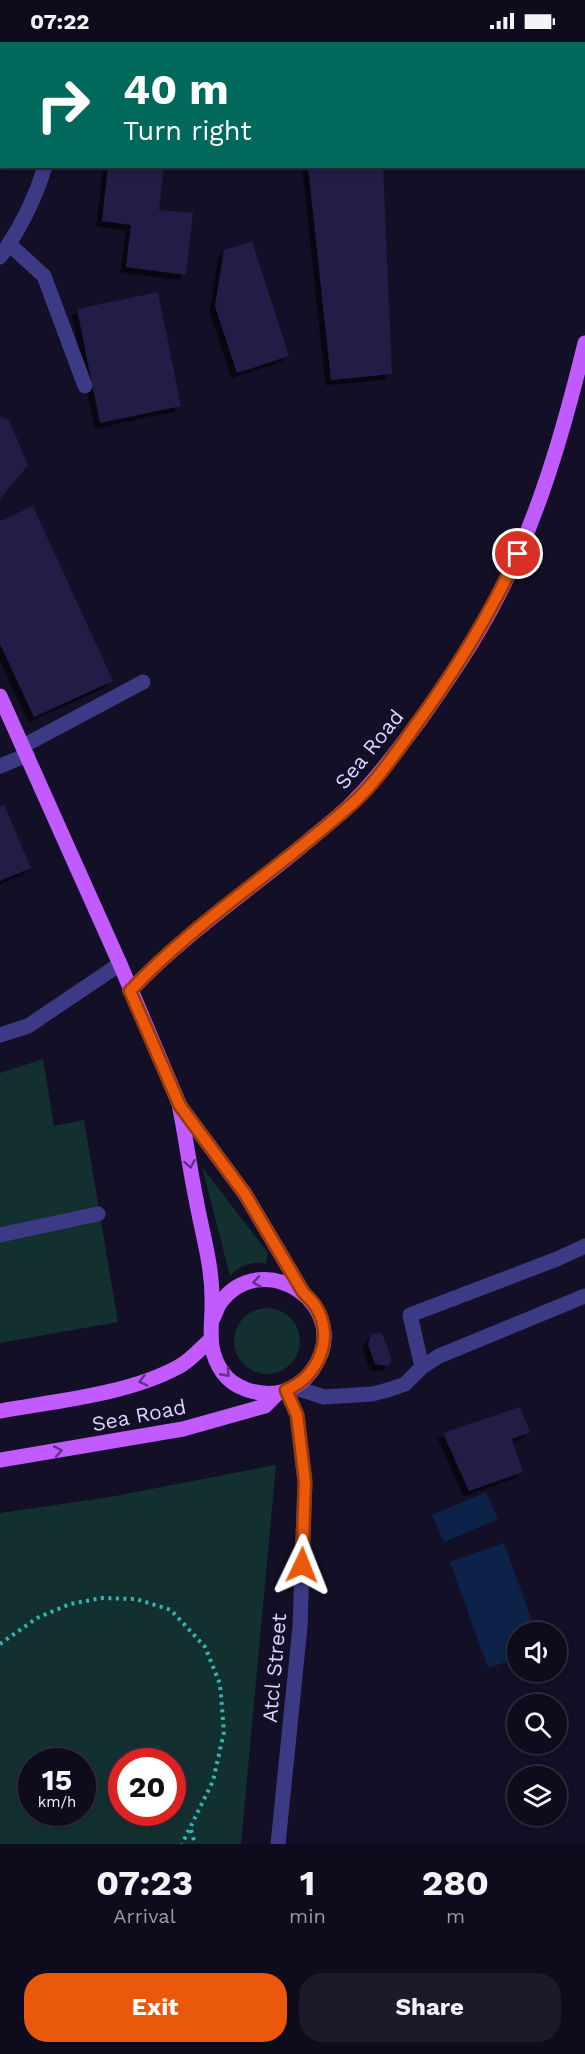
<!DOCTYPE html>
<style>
body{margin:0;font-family:"Work Sans",sans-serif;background:#1c1929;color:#f1f3f6;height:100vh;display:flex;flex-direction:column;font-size:22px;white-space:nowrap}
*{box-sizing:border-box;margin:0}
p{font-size:20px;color:#9b9ba3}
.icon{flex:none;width:33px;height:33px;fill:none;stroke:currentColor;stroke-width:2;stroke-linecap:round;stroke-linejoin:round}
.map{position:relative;height:1802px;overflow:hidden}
.side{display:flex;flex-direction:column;background:#0e0b1c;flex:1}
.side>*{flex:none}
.banner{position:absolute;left:0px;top:0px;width:585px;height:126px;box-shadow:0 3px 9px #0003,0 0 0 2px #2e2b3b;background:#00695c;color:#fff;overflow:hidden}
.controls{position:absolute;left:507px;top:1580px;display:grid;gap:12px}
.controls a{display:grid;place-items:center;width:60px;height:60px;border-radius:50%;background:#0e0b1c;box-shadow:0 3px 9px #0003,0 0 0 2px #2e2b3b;font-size:30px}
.speed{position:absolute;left:18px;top:1706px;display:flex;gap:12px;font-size:30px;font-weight:700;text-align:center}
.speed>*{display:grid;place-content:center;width:78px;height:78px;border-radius:50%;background:#0e0b1c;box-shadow:0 3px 9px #0003,0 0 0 2px #2e2b3b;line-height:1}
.speed small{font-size:15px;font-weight:400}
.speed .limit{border:9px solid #d22;background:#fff;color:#111}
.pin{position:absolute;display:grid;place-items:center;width:51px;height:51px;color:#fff;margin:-26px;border:3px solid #fff;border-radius:50%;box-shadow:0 2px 6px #0007}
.me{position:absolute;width:66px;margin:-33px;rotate:2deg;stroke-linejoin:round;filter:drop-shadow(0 0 4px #0008)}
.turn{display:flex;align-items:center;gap:21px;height:126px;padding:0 24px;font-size:27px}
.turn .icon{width:78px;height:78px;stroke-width:2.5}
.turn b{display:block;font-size:42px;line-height:51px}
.eta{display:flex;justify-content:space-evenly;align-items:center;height:102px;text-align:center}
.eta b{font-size:36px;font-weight:700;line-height:42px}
.button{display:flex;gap:12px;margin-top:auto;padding:12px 24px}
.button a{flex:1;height:69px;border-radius:24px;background:#ea580c;color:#fff;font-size:24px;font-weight:700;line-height:69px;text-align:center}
.button a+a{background:#1c1929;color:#f1f3f6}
.status{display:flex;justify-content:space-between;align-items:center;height:42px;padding:0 30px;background:#0e0b1c;direction:ltr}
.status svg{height:16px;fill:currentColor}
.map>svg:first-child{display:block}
.green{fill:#12302f;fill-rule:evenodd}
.water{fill:#0c2248}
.building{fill:#241b47;filter:url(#shadow)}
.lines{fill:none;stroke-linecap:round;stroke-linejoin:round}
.path{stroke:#2fb8b0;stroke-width:4;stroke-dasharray:3 4.5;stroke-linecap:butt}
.minor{stroke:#3d3a85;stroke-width:15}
.major{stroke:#c25bff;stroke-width:15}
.oneway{stroke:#623188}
.route-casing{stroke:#983908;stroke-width:15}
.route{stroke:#ea580c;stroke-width:10}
.labels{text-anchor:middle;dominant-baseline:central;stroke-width:6;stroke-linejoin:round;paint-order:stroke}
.street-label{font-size:21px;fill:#d9d4ff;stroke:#130f26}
</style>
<div class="status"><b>07:22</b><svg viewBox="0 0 49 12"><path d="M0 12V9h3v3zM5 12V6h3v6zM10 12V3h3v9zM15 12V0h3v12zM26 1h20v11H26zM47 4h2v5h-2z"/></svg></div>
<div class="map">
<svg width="585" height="1802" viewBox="0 0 585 1802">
<defs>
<filter id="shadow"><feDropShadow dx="-5.5" dy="5.5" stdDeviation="0" flood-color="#0009"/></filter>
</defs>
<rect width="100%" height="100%" fill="#130f26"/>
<g class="green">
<path d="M43 1017 54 1084 84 1078 118 1280 0 1301V1031Z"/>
<path d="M202 1125 268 1211 266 1222C251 1218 241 1223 230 1234Z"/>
<circle cx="267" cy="1299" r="33"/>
<path d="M276 1423 241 1802H0V1471L110 1455ZM32 1719H82V1770H32ZM122 1719H172V1770H122Z"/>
</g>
<g class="water">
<path d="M486 1450 498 1477 444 1500 432 1473Z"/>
<path d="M504 1501 536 1590H518L517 1616 488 1626 450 1520Z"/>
</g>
<g class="building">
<path d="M108 124H164L159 168 193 171 186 233 126 225 131 183 102 179Z"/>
<path d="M308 124H383L392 332 331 338Z"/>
<path d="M252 199 289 314 237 331 215 264 224 208Z"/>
<path d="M158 250 181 364 100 381 77 267Z"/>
<path d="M0 374 9 378 28 423 0 457Z"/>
<path d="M33 464 113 639 34 675 0 602V479Z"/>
<path d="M4 763 31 826 0 839V765Z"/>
<path d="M382 1291 392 1318 388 1324 375 1322 368 1302 372 1292Z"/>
<path d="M520 1365 530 1390 512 1397 523 1430 469 1449 443 1391Z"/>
</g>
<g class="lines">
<g class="path">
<path d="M0 1602 37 1576 70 1562 102 1556 136 1557 171 1568 205 1605 220 1642 224 1690 213 1739 182 1802"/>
<path d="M191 1788 195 1802"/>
</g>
<g class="minor">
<path d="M257 0V2"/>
<path d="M66 2V0"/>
<path d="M9 202 44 234 85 344"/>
<path d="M0 215C20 187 35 158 45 124"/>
<path d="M23 704 143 640"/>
<path d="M0 724 27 713"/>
<path d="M0 993 28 984 120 922"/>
<path d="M0 1193 98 1172"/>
<path d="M422 1325 410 1273 557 1217 585 1204"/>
<path d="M293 1345 324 1355 372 1352 388 1348 405 1342 422 1325 439 1314 585 1254"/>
<path d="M278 1802 300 1585 305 1440 297 1373 286 1348"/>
</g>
<g class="major">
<path d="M0 654 120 922 180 1064 245 1152 303 1250"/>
<path d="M130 949C186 890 253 846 314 794 328 782 343 771 355 758 379 735 398 707 418 681 447 640 475 599 498 554 539 475 564 387 585 301"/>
<path d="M180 1067C186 1097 190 1128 196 1157 202 1191 212 1222 212 1256 213 1284 205 1306 223 1331 235 1347 257 1353 276 1351 291 1349 305 1339 313 1327 356 1265 263 1202 220 1261 217 1266 215 1273 212 1278"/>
<path d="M0 1369C56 1359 129 1352 178 1325 190 1319 200 1307 210 1298"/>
<path d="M0 1418 183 1387 265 1364 278 1351"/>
</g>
</g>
<defs><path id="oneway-chevron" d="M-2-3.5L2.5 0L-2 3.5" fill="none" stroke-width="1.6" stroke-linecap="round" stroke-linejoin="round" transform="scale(1.5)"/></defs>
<g class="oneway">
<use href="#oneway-chevron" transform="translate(190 1122) rotate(80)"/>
<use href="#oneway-chevron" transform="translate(257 1240) rotate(170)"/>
<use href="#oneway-chevron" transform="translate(226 1331) rotate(48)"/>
<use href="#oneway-chevron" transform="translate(143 1339) rotate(165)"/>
<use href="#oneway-chevron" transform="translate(58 1409) rotate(-10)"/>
</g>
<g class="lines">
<g class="route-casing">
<path id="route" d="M302 1523 305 1440 297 1373 286 1348C318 1335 335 1296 316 1265 313 1259 307 1255 303 1250L245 1152 180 1064 130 949C197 878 281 826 353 761 376 740 395 712 413 687 454 631 489 575 518 512"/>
</g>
<use href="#route" class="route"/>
</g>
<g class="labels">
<g class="street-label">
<text transform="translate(369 707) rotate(-51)">Sea Road</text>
<text transform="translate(139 1373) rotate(-11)">Sea Road</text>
<text transform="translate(274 1626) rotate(-85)">Atcl Street</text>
</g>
</g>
</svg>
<div class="controls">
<a><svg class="icon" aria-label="sound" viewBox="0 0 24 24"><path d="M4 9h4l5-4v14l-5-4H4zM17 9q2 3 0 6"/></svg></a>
<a><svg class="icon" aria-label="search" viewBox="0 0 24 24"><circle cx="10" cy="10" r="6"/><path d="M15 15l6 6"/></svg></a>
<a><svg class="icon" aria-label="layers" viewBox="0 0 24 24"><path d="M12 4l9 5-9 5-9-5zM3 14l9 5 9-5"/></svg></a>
</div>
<div class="speed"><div>15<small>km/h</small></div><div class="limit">20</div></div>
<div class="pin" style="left:518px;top:512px;background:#d93025"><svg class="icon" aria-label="arrive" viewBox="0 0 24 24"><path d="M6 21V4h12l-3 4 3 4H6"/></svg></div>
<svg class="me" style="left:302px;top:1523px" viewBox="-20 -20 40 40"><path d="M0-17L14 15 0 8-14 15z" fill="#ea580c" stroke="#fff" stroke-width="4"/></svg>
<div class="banner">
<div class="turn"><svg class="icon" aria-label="right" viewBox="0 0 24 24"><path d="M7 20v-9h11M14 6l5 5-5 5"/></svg><div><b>40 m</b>Turn right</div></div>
</div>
</div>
<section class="side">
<div class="eta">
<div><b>07:23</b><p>Arrival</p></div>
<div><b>1</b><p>min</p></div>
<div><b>280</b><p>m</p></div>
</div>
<div class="button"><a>Exit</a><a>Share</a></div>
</section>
